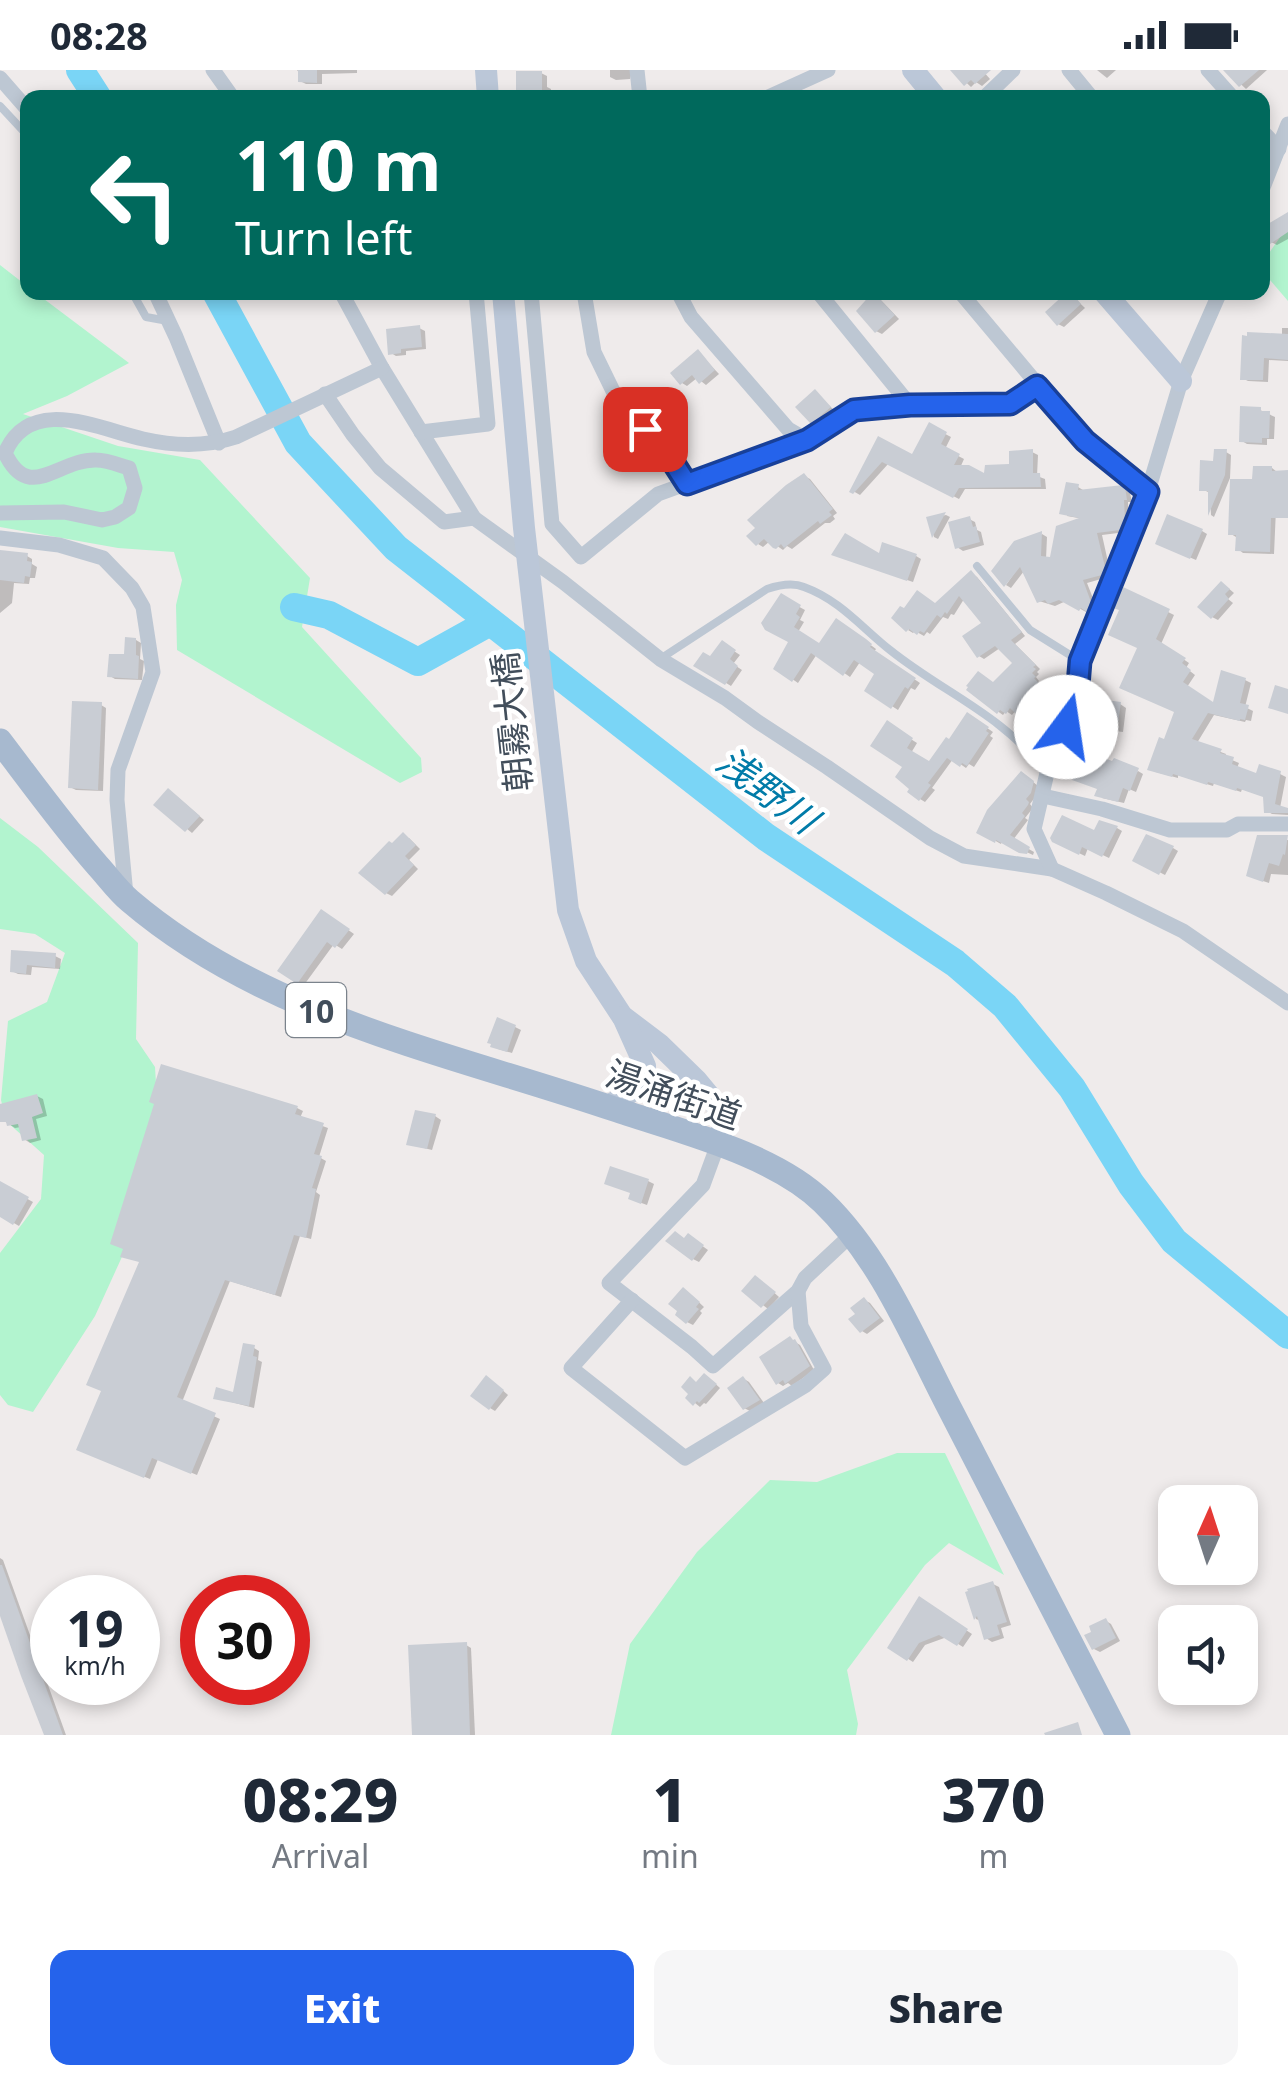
<!DOCTYPE html>
<meta charset="utf-8">
<style>
body{margin:0;font-family:"Noto Sans","Noto Sans JP",sans-serif;background:#f6f6f7;color:#1f2937;height:100vh;display:flex;flex-direction:column;font-size:38px;white-space:nowrap}
*{box-sizing:border-box;margin:0}
p{font-size:32px;color:#747a83}
.icon{flex:none;width:55px;height:55px;fill:none;stroke:currentColor;stroke-width:2;stroke-linecap:round;stroke-linejoin:round}
.map{position:relative;height:1665px;overflow:hidden}
.details{display:flex;flex-direction:column;background:#fff;flex:1}
.details>*{flex:none}
.banner{position:absolute;left:20px;top:20px;width:1250px;height:210px;border-radius:20px;box-shadow:0 5px 15px #0003;background:#00695c;color:#fff;overflow:hidden}
.needle{width:65px;rotate:3deg}
.buttons{position:absolute;left:1158px;top:1415px;display:grid;gap:20px}
.buttons a{display:grid;place-items:center;width:100px;height:100px;border-radius:20px;background:#fff;box-shadow:0 5px 15px #0003;font-size:50px}
.speed{position:absolute;left:30px;top:1505px;display:flex;gap:20px;font-size:50px;font-weight:700;text-align:center}
.speed>*{display:grid;place-content:center;width:130px;height:130px;border-radius:50%;background:#fff;box-shadow:0 5px 15px #0003;line-height:1}
.speed small{font-size:25px;font-weight:400}
.speed .limit{border:15px solid #d22;background:#fff;color:#111}
.pin{position:absolute;display:grid;place-items:center;width:85px;height:85px;color:#fff;margin:-42px;border-radius:20px;box-shadow:0 5px 15px #0006}
.me{position:absolute;width:110px;margin:-55px;rotate:14deg;stroke-linejoin:round;filter:drop-shadow(0 0 8px #0008)}
.turn{display:flex;align-items:center;gap:35px;height:210px;padding:0 50px;font-size:45px}
.turn .icon{width:130px;height:130px;stroke-width:2.5}
.turn b{display:block;font-size:70px;line-height:85px}
.eta{display:flex;justify-content:space-evenly;align-items:center;height:170px;text-align:center}
.eta b{font-size:60px;font-weight:800;line-height:70px}
.cta{display:flex;gap:20px;margin-top:auto;padding:20px 50px}
.cta a{flex:1;height:115px;border-radius:20px;background:#2563eb;color:#fff;font-size:40px;font-weight:800;line-height:115px;text-align:center}
.cta a+a{background:#f6f6f7;color:#1f2937}
.status{display:flex;justify-content:space-between;align-items:center;height:70px;padding:0 50px;background:#fff;direction:ltr}
.status svg{height:28px;fill:currentColor}
.map>svg:first-child{display:block}
.green{fill:#b2f4cf}
.shadow{fill:#0003}
.lines{fill:none;stroke-linecap:round;stroke-linejoin:round}
.river{stroke:#7ad5f6;stroke-width:28}
.building{fill:#c9cdd4}
.lane{stroke:#bdc7d3;stroke-width:8}
.street{stroke:#bdc7d3;stroke-width:15}
.secondary{stroke:#bbc7d8;stroke-width:22}
.primary{stroke:#a7b9cf;stroke-width:25}
.route-casing{stroke:#184099;stroke-width:25}
.route{stroke:#2563eb;stroke-width:18}
.labels{text-anchor:middle;dominant-baseline:central;stroke-width:9;stroke-linejoin:round;paint-order:stroke}
.shield{fill:#fff;stroke:#7b838c;stroke-width:2.5}
.shield-label{font-size:32px;font-weight:bold;fill:#424e5b}
.street-label{font-size:35px;fill:#424e5b;stroke:#fff}
.water-label{font-size:38px;font-style:italic;fill:#017ba8;stroke:#fff}
</style>
<div class="status"><b>08:28</b><svg viewBox="0 0 49 12"><path d="M0 12V9h3v3zM5 12V6h3v6zM10 12V3h3v9zM15 12V0h3v12zM26 1h20v11H26zM47 4h2v5h-2z"/></svg></div>
<div class="map">
<svg width="1288" height="1665" viewBox="0 0 1288 1665">
<rect width="100%" height="100%" fill="#efebeb"/>
<g class="green">
<path d="M1288 156V231L1263 202 1262 193Z"/>
<path d="M0 195 27 216 28 222 36 223 129 293 67 326 23 344 118 376 200 390 310 508 302 557 421 688 422 702 400 713 177 580 176 535 182 510 174 482 118 478 0 457Z"/>
<path d="M0 748 38 777 138 873 136 969 155 997 157 1030 126 1178 95 1246 33 1342 8 1335 0 1325V1183L41 1129 44 1085 6 1051 1 1030 8 951 47 932 65 883 35 864 0 859Z"/>
<path d="M897 1383H945L1004 1505 949 1473 925 1495 847 1600 858 1654 856 1665H611L630 1574 697 1482 770 1410 817 1412Z"/>
</g>
<g class="shadow">
<path d="M297 0H357V3L322 4V14H306L300 11V4Z"/>
<path d="M610 0H632L630 9 616 10 610 7Z"/>
<path d="M953 0H982L990 9 982 16 976 12 971 17Z"/>
<path d="M1097 0H1116L1107 8Z"/>
<path d="M1226 0H1267L1246 19Z"/>
<path d="M541 3 547 6V17L551 19V28H518Z"/>
<path d="M1288 145V169L1277 175 1271 172Z"/>
<path d="M1069 223 1085 238 1064 257 1058 254Z"/>
<path d="M875 224 899 249 882 264 876 261Z"/>
<path d="M419 258 425 261 426 279 406 281V285L396 286 391 283Z"/>
<path d="M1282 258H1288V291L1269 290 1268 312 1248 311 1242 308 1282 267Z"/>
<path d="M698 282 719 304 706 315 697 308 687 316 682 313Z"/>
<path d="M815 322 835 341 818 356 812 352Z"/>
<path d="M1260 340 1275 347 1274 369H1267V375L1247 374 1242 371Z"/>
<path d="M930 356 951 367 945 379 964 389 960 398 986 407 1012 397 1032 382 1038 385 1037 406 1045 409 1046 419H965L959 429 889 393 860 425 853 421 879 369 914 387Z"/>
<path d="M1226 382 1231 385 1230 408 1214 447 1211 445 1210 423 1202 419 1216 394Z"/>
<path d="M1272 398 1277 402H1288V426L1276 439 1274 484 1243 483 1238 479 1236 467 1231 464 1255 412Z"/>
<path d="M804 406 810 409 837 443 833 446 835 449 830 453H825L792 479 787 476 783 480 770 471 763 477 758 474Z"/>
<path d="M1078 417 1083 420 1122 418 1130 423 1132 432H1128L1129 453 1126 462 1102 465 1110 501 1108 507 1087 513 1096 536 1093 543 1087 539 1086 542 1066 531 1055 536 1039 531 1024 501 1011 518 1006 515 1042 464 1047 467 1046 489 1051 490 1084 449 1067 446Z"/>
<path d="M946 445 950 447 938 469 934 467 929 449Z"/>
<path d="M969 449 975 452 977 460 981 462 984 475 963 481 957 477Z"/>
<path d="M1202 461 1207 464 1196 490 1163 476Z"/>
<path d="M0 483 27 486 32 489V494L37 497 35 508H30L29 514 14 513 12 533 0 543Z"/>
<path d="M880 486H916L921 489 913 512 840 487Z"/>
<path d="M971 503 977 507 1025 566 1015 574 1040 599 1037 602 1039 604 1036 607 1039 611 1038 612 1058 633 1056 634 1058 637 1044 651 1037 650 1035 658 1016 640 1012 645 1006 641 1003 645 977 627 1016 593 1000 578 984 589 979 586 985 554 964 529 954 545 951 544 948 549 943 547 930 564 927 562 924 566 915 561 913 563 908 560Z"/>
<path d="M1227 517 1234 523 1228 529 1233 533 1218 550 1212 547Z"/>
<path d="M1124 520 1174 545 1161 574 1189 593 1186 598 1195 605 1187 617 1215 635 1245 610 1251 613 1245 637 1253 641 1251 651 1246 650 1245 652 1214 645 1197 673 1226 684 1225 687 1239 693 1237 698 1258 706 1280 704 1286 707 1280 738 1288 741V745L1272 744 1267 741 1266 727 1242 719 1241 722 1214 713 1213 716 1178 705V708L1156 702 1177 642 1140 578 1122 540Z"/>
<path d="M781 527 805 540 800 550 804 552 798 562 820 576 836 551 872 576 876 579 874 582 920 613 915 620 911 618 898 640 867 620 878 604 860 592 850 607 817 584 798 613 776 598 792 572Z"/>
<path d="M136 570 141 573 140 589 144 591 142 610 115 609 110 606 126 587Z"/>
<path d="M723 574 740 585 733 594 742 600 731 616 697 595 711 589Z"/>
<path d="M1120 634 1126 638 1123 662 1107 660 1091 651Z"/>
<path d="M101 635 106 638 103 721 76 720 70 717Z"/>
<path d="M968 645 993 662 990 666 993 668 974 697 969 694 966 698 953 689 932 718 935 720 925 732 920 729 887 654 917 673 911 683 930 694 950 672Z"/>
<path d="M1138 701 1143 704 1136 722 1129 719 1124 733 1102 728Z"/>
<path d="M1027 707 1038 716 1036 726 1030 734 1033 738 1025 748 1028 750 1013 770 1034 782 1033 785 1002 771 1001 774 980 762Z"/>
<path d="M174 724 204 750 192 763 157 734Z"/>
<path d="M1117 758 1122 761 1109 788 1088 778 1085 786 1060 774Z"/>
<path d="M409 768 420 779 409 790 418 799 392 826 386 823Z"/>
<path d="M1260 768 1288 770V805L1271 804 1269 813 1254 808Z"/>
<path d="M1173 778 1178 781 1165 805 1136 790Z"/>
<path d="M327 845 354 864 342 879 334 874 304 915 280 900Z"/>
<path d="M14 883 55 886 61 889 60 899 32 897 31 905 18 904 12 901Z"/>
<path d="M515 957 521 960 512 983 498 979Z"/>
<path d="M163 997 297 1038 303 1041 300 1048 328 1058 319 1087 326 1091 316 1122 320 1125 311 1169 300 1166 281 1227 230 1211 182 1332 220 1349 197 1405 158 1389 150 1409 84 1382 142 1193 156 1034Z"/>
<path d="M37 1026 43 1029 47 1046 36 1049 41 1070 30 1073 24 1069 21 1057 15 1058 4 1051 0 1036Z"/>
<path d="M435 1046 441 1050 432 1080 408 1074Z"/>
<path d="M648 1111 654 1114 647 1135 636 1131Z"/>
<path d="M0 1114 33 1132 19 1156 0 1145Z"/>
<path d="M694 1170 708 1180 699 1192 693 1189 685 1171Z"/>
<path d="M761 1211 779 1227 768 1239 745 1221Z"/>
<path d="M689 1223 704 1237 700 1241 702 1243 693 1255 687 1252Z"/>
<path d="M864 1230 870 1233 884 1251 867 1264 862 1261Z"/>
<path d="M790 1269 800 1275 814 1300 792 1316 788 1313 783 1316 778 1313Z"/>
<path d="M254 1278 259 1281 258 1290 262 1292 254 1338 216 1328 235 1325Z"/>
<path d="M710 1309 720 1318 706 1334 704 1333 700 1337 695 1333 698 1314Z"/>
<path d="M744 1309 749 1312 764 1333 750 1341 744 1338Z"/>
<path d="M492 1311 508 1325 495 1341 490 1338Z"/>
<path d="M0 1488 3 1490 66 1665H48L0 1536Z"/>
<path d="M993 1514 999 1517 1011 1555 1001 1558 1004 1568 992 1572 986 1568 981 1551 976 1549 968 1524Z"/>
<path d="M920 1530 972 1564 963 1577 947 1567 925 1575 913 1592 891 1578Z"/>
<path d="M1106 1551 1111 1554 1120 1571 1100 1582 1094 1579Z"/>
<path d="M466 1575 471 1578 475 1665H414Z"/>
</g>
<g class="lines">
<g class="river">
<path d="M80 0 98 28"/>
<path d="M216 222 298 373 396 478 766 767 955 893 1005 936 1072 1018 1131 1114 1174 1171 1288 1265"/>
<path d="M294 537 329 545 418 592 490 552"/>
</g>
</g>
<g class="building">
<path d="M298 0H317V13L298 12Z"/>
<path d="M950 0H991L975 14 971 10 964 16Z"/>
<path d="M1223 0H1259L1239 17Z"/>
<rect x="516" y="1" width="26" height="27"/>
<path d="M1288 142V162L1270 174 1263 163 1269 159 1266 155Z"/>
<path d="M873 222 895 245 875 263 856 241Z"/>
<path d="M1067 222H1071L1081 234 1057 256 1045 242Z"/>
<path d="M420 255 422 277 401 279V283L388 285 386 259Z"/>
<path d="M1247 262 1288 264V290L1264 288 1263 310H1240L1242 265 1247 266Z"/>
<path d="M698 279 715 300 699 314 692 305 680 315 670 303Z"/>
<path d="M815 319 831 337 811 354 795 337Z"/>
<path d="M1240 336 1261 337V341H1270L1269 368H1262V373L1239 372Z"/>
<path d="M929 352 947 362 941 374 960 384 954 395H969L984 403 985 395 1009 394V381L1033 379V403H1040L1041 417 959 418 953 428 882 392 853 424 849 422 878 366 912 384Z"/>
<path d="M1214 379H1227L1225 405 1208 446V421H1199L1200 390 1213 391Z"/>
<path d="M1253 396H1272V401L1288 400V448H1271L1270 482 1235 481 1236 465H1228L1230 409H1252Z"/>
<path d="M804 403 833 439 829 442 832 445 820 454 818 451 784 478 781 474 776 479 773 478 764 469 756 476 746 466 755 458 747 450 786 415Z"/>
<path d="M1066 412 1079 414 1078 420 1123 415 1125 417 1127 430H1124L1125 449 1120 460 1097 463 1105 497 1102 505 1083 510 1091 532 1087 542 1081 538 1079 541 1059 530 1048 534 1045 530 1037 533 1020 497 1004 517 991 501 1014 471 1042 461 1041 486 1050 487 1056 456 1079 448 1059 444Z"/>
<path d="M946 442 932 468 926 447Z"/>
<path d="M1167 444 1203 459 1190 489 1155 474Z"/>
<path d="M970 446 973 457 976 456 980 472 955 479 948 452Z"/>
<path d="M845 463 879 483 882 472 917 484 907 511 831 485Z"/>
<path d="M0 480 28 483 27 491 32 492 30 507 25 506 24 513 0 510Z"/>
<path d="M971 500 1022 562 1011 570 1036 595 1033 597 1036 599 1032 603 1036 607 1034 608 1054 629 1052 630 1054 632 1038 649H1031L1029 657 1010 638 1006 644 1000 640 997 644 966 620 968 617 966 616 978 601 993 612 1012 593 995 576 977 588 962 566 981 553 959 526 947 544 945 542 941 548 937 545 924 563 920 561 917 565 909 559 906 562 891 548 900 536 904 538 917 520 935 533Z"/>
<path d="M1221 511 1230 519 1225 524 1229 529 1211 549 1197 537Z"/>
<path d="M1123 517 1170 539 1156 569 1186 588 1182 593 1191 600 1183 612 1213 632 1221 600 1246 608 1240 633 1249 635 1245 650 1240 649V651L1208 643 1192 669 1222 679 1220 683 1234 687 1232 694 1256 703 1259 694 1281 701 1275 734 1288 738V743H1264L1263 727 1237 718 1236 721 1208 712 1207 715 1173 704 1172 707 1147 700 1159 667 1164 669 1174 642 1119 618 1137 578 1108 565 1119 540 1113 538Z"/>
<path d="M781 523 801 535 796 544 800 547 794 557 819 573 836 548 866 569 872 574 870 577 916 608 908 619 905 617 891 639 864 621 874 604 854 590 843 606 811 583 792 612 773 599 788 572 765 560 761 553Z"/>
<path d="M125 567 136 568V585L139 586 138 609 107 607 109 584H124Z"/>
<path d="M722 570 736 580 730 589 738 596 725 615 693 596 703 582 710 586Z"/>
<path d="M1275 615 1288 619V644L1268 638Z"/>
<path d="M1091 628 1121 632 1117 660 1099 658 1100 654 1088 652Z"/>
<path d="M72 631 102 632 98 720 68 718Z"/>
<path d="M967 642 989 657 986 661 989 663 967 696 962 693 960 697 947 688 928 713 931 715 919 731 907 722 909 719 895 707 902 697 870 676 887 650 913 668 907 678 929 691 946 667 949 669Z"/>
<path d="M1082 679 1112 691 1114 688 1139 698 1130 721 1123 718 1118 732 1094 726 1097 719 1072 710 1074 707 1071 706Z"/>
<path d="M1021 701 1034 711 1031 723 1026 729 1029 732 1028 735 1022 743 1025 746 1010 765 1030 777 1027 784 1019 783 996 770 995 773 976 763 987 740Z"/>
<path d="M168 718 200 746 185 762 153 735Z"/>
<path d="M1062 745 1094 760 1099 750 1118 756 1102 787 1082 777 1079 785 1052 772 1050 768Z"/>
<path d="M403 762 416 775 405 786 414 795 385 825 358 803 389 771 392 773Z"/>
<path d="M1146 764 1174 776 1159 805 1132 791Z"/>
<path d="M1257 765H1288L1285 785 1283 784 1279 796 1269 793 1263 812 1246 806Z"/>
<path d="M321 839 350 859 335 878 327 872 297 914 277 901Z"/>
<path d="M11 880 56 883 55 898 27 895 26 904 10 902Z"/>
<path d="M497 947 516 955 507 982 490 977 491 974 487 973Z"/>
<path d="M161 994 298 1036 295 1044 324 1053 314 1084 322 1086 312 1118 316 1119 306 1168 294 1165 275 1225 225 1210 177 1327 216 1343 191 1404 152 1388 144 1408 76 1380 101 1321 86 1315 139 1192 120 1187 123 1179 110 1174 154 1034 149 1032Z"/>
<path d="M37 1024 43 1043 32 1047 37 1068 22 1071 18 1054 7 1056 6 1052H0V1034Z"/>
<path d="M415 1040 436 1044 427 1079 406 1075Z"/>
<path d="M610 1096 649 1109 641 1134 628 1129 630 1123 604 1114Z"/>
<path d="M0 1111 29 1127 13 1155 0 1147Z"/>
<path d="M675 1161 684 1168 688 1163 704 1175 692 1191 665 1171Z"/>
<path d="M755 1205 776 1222 761 1238 741 1221Z"/>
<path d="M683 1217 700 1232 696 1237 699 1239 686 1254 675 1245 677 1241 668 1234Z"/>
<path d="M864 1227 880 1248 860 1263 848 1249 855 1244 850 1238Z"/>
<path d="M790 1266 793 1270 795 1269 810 1296 785 1314 783 1310 776 1315 759 1287Z"/>
<path d="M243 1273 255 1275 253 1286 257 1287 249 1336 213 1329 216 1317 233 1322Z"/>
<path d="M704 1303 717 1314 699 1333 697 1331 693 1336 685 1328 688 1324 681 1317 690 1306 696 1312Z"/>
<path d="M486 1305 504 1320 489 1340 470 1326Z"/>
<path d="M743 1306 760 1330 743 1340 727 1318Z"/>
<path d="M0 1495H2L63 1665H44L21 1606 0 1546Z"/>
<path d="M993 1511 1007 1552 997 1555 1000 1565 984 1570 977 1546 974 1550 965 1522 968 1521 967 1519Z"/>
<path d="M919 1526 968 1559 957 1576 939 1565 919 1573 907 1591 887 1578Z"/>
<path d="M1106 1548 1116 1568 1092 1580 1084 1565 1091 1562 1089 1556Z"/>
<path d="M467 1572 470 1665H412L408 1575Z"/>
<path d="M1078 1652 1082 1665H1045L1044 1663Z"/>
</g>
<g class="lines">
<g class="lane">
<path d="M0 36 28 66"/>
<path d="M132 222 146 247 168 251"/>
<path d="M977 496 1030 560 1078 590"/>
<path d="M660 589 767 519C779 515 792 512 804 517 840 530 862 558 890 580 945 624 1002 644 1047 703"/>
</g>
<g class="street">
<path d="M213 0 233 28"/>
<path d="M637 0 640 28"/>
<path d="M1069 0 1092 28"/>
<path d="M1208 0 1233 28"/>
<path d="M0 8 28 40"/>
<path d="M766 28 828 0"/>
<path d="M984 28 1013 0"/>
<path d="M1262 61 1279 79"/>
<path d="M1262 120 1288 54"/>
<path d="M155 222 176 267 219 373"/>
<path d="M341 222 382 298 474 448 563 512 660 589 725 628 758 652 827 697 930 768 964 786 1052 799 1106 823 1183 861 1288 933"/>
<path d="M531 222 552 454 581 487 658 424 807 370 854 340 910 335 1009 334 1037 315"/>
<path d="M584 222 594 282 613 321 664 378 687 415"/>
<path d="M678 222 691 247 788 359 807 370"/>
<path d="M818 222 910 335"/>
<path d="M960 222 1085 371 1148 421"/>
<path d="M325 324 353 365 380 398 444 452 474 448"/>
<path d="M421 362 488 354 476 222"/>
<path d="M0 443 64 442 102 450 115 447 129 438 135 418 129 398C119 395 107 390 96 390 58 389 29 434 5 383 30 324 99 359 143 369 174 376 206 377 236 367L382 298"/>
<path d="M0 468 59 475 103 488 132 518 143 537 153 602 118 700 117 730 126 825"/>
<path d="M1043 726 1102 739 1170 760H1227L1238 754H1288"/>
<path d="M1052 799 1034 759 1047 703 1066 657 1077 615 1080 591 1148 421 1181 311 1220 222"/>
<path d="M718 1074 703 1115 609 1213 692 1277 713 1296 798 1221 805 1208 851 1165"/>
<path d="M632 1230 571 1298 685 1388 806 1315 824 1299 801 1256 798 1221"/>
</g>
<g class="secondary">
<path d="M486 0 488 28"/>
<path d="M913 0 936 28"/>
<path d="M503 222 524 458 568 840 586 891 622 946 659 974 697 1011 716 1034 723 1056 718 1074"/>
<path d="M1104 222 1181 311"/>
<path d="M607 1037 634 1020 645 996 623 947"/>
</g>
<path class="primary" d="M0 671C32 713 63 756 98 796 108 807 118 821 130 831 266 947 449 983 614 1039 679 1061 774 1084 823 1132 881 1188 914 1270 951 1341 1006 1449 1062 1557 1118 1665"/>
</g>
<g class="lines">
<g class="route-casing">
<path id="route" d="M645 359 664 378 687 414 807 370 854 340 910 335 1010 334 1037 316 1085 371 1148 422 1080 591 1078 615 1066 657"/>
</g>
<use href="#route" class="route"/>
</g>
<g class="labels">
<rect class="shield" x="286" y="913" width="60" height="54" rx="8"/>
<g class="shield-label">
<text x="316" y="940">10</text>
</g>
<g class="street-label">
<text transform="translate(511 652) rotate(-96)">朝霧大橋</text>
<text transform="translate(674 1024) rotate(19)">湯涌街道</text>
</g>
<g class="water-label">
<text transform="translate(768 719) rotate(37)">浅野川</text>
</g>
</g>
</svg>
<div class="buttons">
<a><svg class="needle" viewBox="-14 -14 28 28"><path d="M0-13l5 13h-10z" fill="#e53935"/><path d="M0 13l5-13h-10z" fill="#747a83"/></svg></a>
<a><svg class="icon" aria-label="sound" viewBox="0 0 24 24"><path d="M4 9h4l5-4v14l-5-4H4zM17 9q2 3 0 6"/></svg></a>
</div>
<div class="speed"><div>19<small>km/h</small></div><div class="limit">30</div></div>
<div class="pin" style="left:645px;top:359px;background:#d93025"><svg class="icon" aria-label="arrive" viewBox="0 0 24 24"><path d="M6 21V4h12l-3 4 3 4H6"/></svg></div>
<svg class="me" style="left:1066px;top:657px" viewBox="-20 -20 40 40"><circle r="19" fill="#fff"/><path d="M0-13L10 11 0 6-10 11z" fill="#2563eb"/></svg>
<div class="banner">
<div class="turn"><svg class="icon" aria-label="left" viewBox="0 0 24 24"><path d="M17 20v-9H6M10 6l-5 5 5 5"/></svg><div><b>110 m</b>Turn left</div></div>
</div>
</div>
<section class="details">
<div class="eta">
<div><b>08:29</b><p>Arrival</p></div>
<div><b>1</b><p>min</p></div>
<div><b>370</b><p>m</p></div>
</div>
<div class="cta"><a>Exit</a><a>Share</a></div>
</section>
